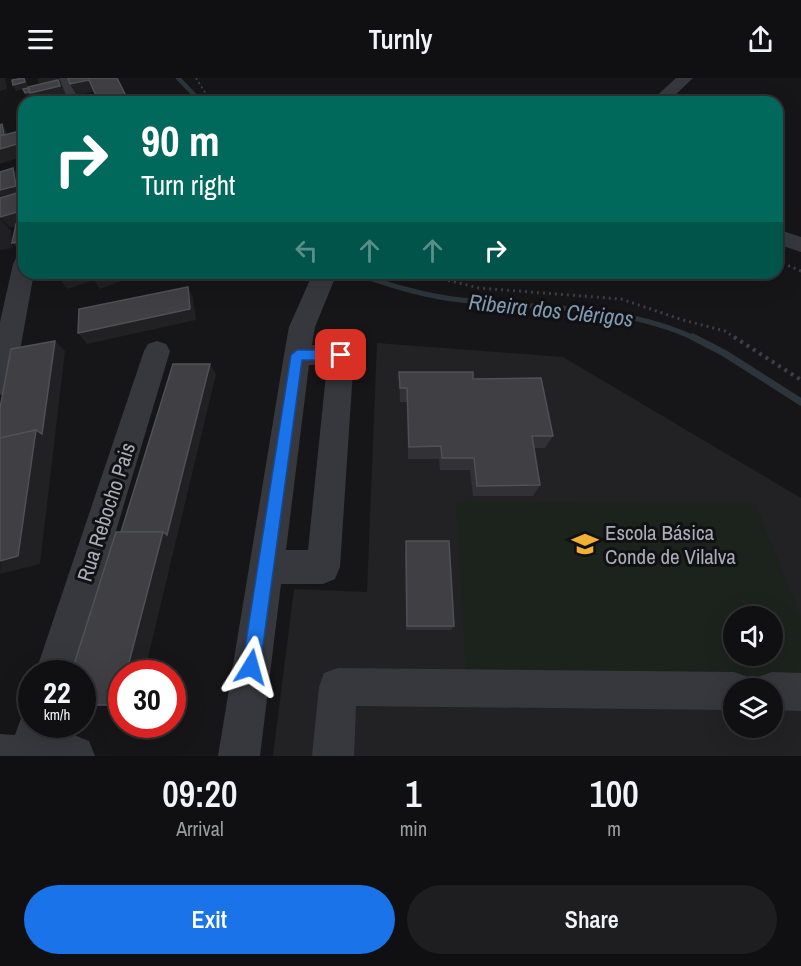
<!DOCTYPE html>
<meta charset="utf-8">
<style>
body{margin:0;font-family:"Archivo Narrow",sans-serif;background:#1e1e20;color:#f1f3f6;height:100vh;display:flex;flex-direction:column;font-size:22px;white-space:nowrap}
*{box-sizing:border-box;margin:0}
p{font-size:20px;color:#9c9d9f}
.icon{flex:none;width:33px;height:33px;fill:none;stroke:currentColor;stroke-width:2;stroke-linecap:round;stroke-linejoin:round}
.map{position:relative;height:678px;overflow:hidden}
.side{display:flex;flex-direction:column;background:#101012;flex:1}
.side>*{flex:none}
.banner{position:absolute;left:18px;top:18px;width:765px;height:183px;border-radius:18px;box-shadow:0 6px 24px #0002,0 0 0 2px #303032;background:#00695c;color:#fff;overflow:hidden}
.tools{position:absolute;left:723px;top:528px;display:grid;gap:12px}
.tools a{display:grid;place-items:center;width:60px;height:60px;border-radius:50%;background:#101012;box-shadow:0 6px 24px #0002,0 0 0 2px #303032;font-size:30px}
.speed{position:absolute;left:18px;top:582px;display:flex;gap:12px;font-size:30px;font-weight:700;text-align:center}
.speed>*{display:grid;place-content:center;width:78px;height:78px;border-radius:50%;background:#101012;box-shadow:0 6px 24px #0002,0 0 0 2px #303032;line-height:1}
.speed small{font-size:15px;font-weight:400}
.speed .limit{border:9px solid #d22;background:#fff;color:#111}
.pin{position:absolute;display:grid;place-items:center;width:51px;height:51px;color:#fff;margin:-26px;border-radius:12px;box-shadow:0 3px 9px #0006}
.me{position:absolute;width:66px;margin:-33px;rotate:8deg;stroke-linejoin:round;filter:drop-shadow(0 0 4px #0008)}
.turn{display:flex;align-items:center;gap:21px;height:126px;padding:0 24px;font-size:27px}
.turn .icon{width:78px;height:78px;stroke-width:2.5}
.turn b{display:block;font-size:42px;line-height:51px}
.lanes{display:flex;align-items:center;height:57px;padding:0 24px;background:#0003;justify-content:center;gap:30px;direction:ltr}
.lanes .off{opacity:.35}
.eta{display:flex;justify-content:space-evenly;align-items:center;height:102px;text-align:center}
.eta b{font-size:36px;font-weight:600;line-height:42px}
.action{display:flex;gap:12px;margin-top:auto;padding:12px 24px}
.action a{flex:1;height:69px;border-radius:36px;background:#1a73e8;color:#fff;font-size:24px;font-weight:600;line-height:69px;text-align:center}
.action a+a{background:#1e1e20;color:#f1f3f6}
header{display:flex;justify-content:space-between;align-items:center;height:78px;padding:0 24px;background:#101012;font-size:27px;font-weight:600}
.map>svg:first-child{display:block}
.built{fill:#222225;fill-rule:evenodd}
.green{fill:#1c231d;fill-rule:evenodd}
.lines{fill:none;stroke-linecap:round;stroke-linejoin:round}
.stream-far2{stroke:#2c353c;stroke-width:4.5}
.stream-far1{stroke:#2c353c;stroke-width:5}
.stream{stroke:#2c353c;stroke-width:7}
.path-far2{stroke:#3d3f44;stroke-width:2;stroke-dasharray:2 3;stroke-linecap:butt}
.path-far1{stroke:#3d3f44;stroke-width:3;stroke-dasharray:2 4;stroke-linecap:butt}
.path{stroke:#3d3f44;stroke-width:4;stroke-dasharray:3 4.5;stroke-linecap:butt}
.minor{fill:#37383d;fill-rule:evenodd}
.wall{fill:#323236}
.shaded-wall{fill:#212124}
.building{fill:#3f3f44;stroke:#4f5156;stroke-width:1.5}
.route{fill:#1a73e8;stroke:#114b97;stroke-width:1.5}
.labels{text-anchor:middle;dominant-baseline:central;stroke-width:6;stroke-linejoin:round;paint-order:stroke}
.street-label{font-size:21px;fill:#a8adb8;stroke:#111113}
.poi-label{font-size:21px;fill:#a8adb8;stroke:#111113;text-anchor:start}
.water-label{font-size:22px;font-style:italic;fill:#7f9bb3;stroke:#111113}
</style>
<header><svg class="icon" aria-label="menu" viewBox="0 0 24 24"><path d="M4 6h16M4 12h16M4 18h16"/></svg>Turnly<svg class="icon" aria-label="share" viewBox="0 0 24 24"><path d="M12 15V3M7 8l5-5 5 5M5 13v7h14v-7"/></svg></header>
<div class="map">
<svg width="801" height="678" viewBox="0 0 801 678">
<rect width="100%" height="100%" fill="#161618"/>
<path class="built" d="M377 265 563 279 801 420V678H273L294 511 367 514ZM734 538H772V578H734ZM734 610H772V650H734Z"/>
<path class="green" d="M456 423 755 425 801 538V603L466 600ZM734 538H772V578H734Z"/>
<g class="lines">
<path class="stream-far2" d="M178 0 201 24"/>
<path class="stream-far1" d="M354 195C389 207 424 218 461 222 540 231 622 226 696 261"/>
<path class="stream" d="M693 259 724 275 801 324"/>
<path class="path-far2" d="M196 0 211 24"/>
<g class="path-far1">
<path d="M777 183 801 193"/>
<path d="M419 195 479 210 621 221 683 242 725 253 737 261"/>
</g>
<path class="path" d="M734 259 801 302"/>
<g class="minor">
<path d="M57 0H73L84 24H68Z"/>
<path d="M676 0H693L668 24H650Z"/>
<path d="M777 151 801 159V174L777 166Z"/>
<path d="M24 178V195H34L14 306 10 314 0 317V244L13 186 16 180Z"/>
<path d="M313 195H337L315 249 312 267H341L350 270 354 277 340 489 335 501 323 506H281L260 678H218L284 277 289 249ZM309 287H327L308 472H286Z"/>
<path d="M157 263 166 266 170 273 73 596H35L144 273 148 266Z"/>
<path d="M338 590 734 594 748 599 752 610H734V632L356 628 354 678H312L319 609 324 595Z"/>
<path d="M772 594 801 595V633L772 632V610H754L758 599Z"/>
<path d="M32 629V646H58L55 657H74L89 663 95 678H0V656L15 657 24 632Z"/>
</g>
</g>
<g class="wall">
<path d="M399 294 473 301 553 358 545 370H534L540 407 533 418H473L470 392H440L439 381H408L407 324H400Z"/>
<path d="M405 471 454 548 451 552H406Z"/>
</g>
<g class="shaded-wall">
<path d="M0 0H5L7 11 0 13Z"/>
<path d="M24 0 27 5 29 10 16 13 13 7Z"/>
<path d="M41 0H59L69 24H35L33 20 28 21 25 15 43 11 37 1Z"/>
<path d="M89 2 95 13 77 18 70 6Z"/>
<path d="M2 46 6 52 9 64 0 66Z"/>
<path d="M24 64V78L0 86V71Z"/>
<path d="M13 90 22 102 24 114 0 124V112Z"/>
<path d="M24 132V146L10 150 0 139Z"/>
<path d="M0 140 11 153 12 164 24 163V176H22L12 165 13 170 0 172Z"/>
<path d="M73 195H143L100 211 94 202 68 211 59 200Z"/>
<path d="M188 209 193 220 196 242 87 266 78 255Z"/>
<path d="M55 263 65 273 40 486 0 496 6 376Z"/>
<path d="M210 286 216 296 144 596H126L163 454Z"/>
<path d="M122 614V627H118Z"/>
</g>
<g class="building">
<path d="M24 0 25 4 13 7 12 2Z"/>
<path d="M68 0H117L129 24H99L89 2 70 6Z"/>
<path d="M58 2 60 8 30 15 28 9Z"/>
<path d="M28 10 30 14 25 15 23 11Z"/>
<path d="M65 18 67 24H45L44 22Z"/>
<path d="M24 45V52L20 53 19 47Z"/>
<path d="M2 46 4 57 0 58V47Z"/>
<path d="M24 52V64L0 71V58Z"/>
<path d="M13 90 16 108 0 112V94Z"/>
<path d="M24 113V132L0 139V120Z"/>
<path d="M24 145V163L12 165 16 146Z"/>
<path d="M57 195H73L59 200Z"/>
<path d="M90 195H105L92 200Z"/>
<path d="M188 209 190 231 78 255 79 231Z"/>
<path d="M55 263 42 356 36 352 0 360V330L11 271Z"/>
<path d="M173 286H210L167 457 163 454H121Z"/>
<path d="M399 294H473V301L541 300 553 358H532L540 407 477 408 474 380H442L441 368 409 369 407 310H400Z"/>
<path d="M36 352 18 478 0 483V360Z"/>
<path d="M116 454H163L126 596H122V614L118 627H82V596H71Z"/>
<path d="M406 463H449L454 548H407Z"/>
</g>
<path class="route" d="M297 272H341L347 277 341 282H302L260 589 258 596 251 598 245 596 242 589 291 277Z"/>
<defs>
<g id="school-bare" transform="scale(2.07)"><path d="M0-5L7-2L0 1L-7-2ZM-4 1L0 2.5L4 1V4Q0 6-4 4Z" fill="#f2b134" stroke="#111113" stroke-width="2.5" paint-order="stroke"/></g>
</defs>
<g fill-rule="evenodd">
<use href="#school-bare" x="585" y="466"/>
</g>
<g class="labels">
<g class="street-label">
<text transform="translate(106 434) rotate(-72)">Rua Rebocho Pais</text>
</g>
<g class="poi-label">
<text x="605" y="454">Escola Básica<tspan x="605" dy="24">Conde de Vilalva</tspan></text>
</g>
<g class="water-label">
<text transform="translate(551 232) rotate(6)">Ribeira dos Clérigos</text>
</g>
</g>
</svg>
<div class="tools">
<a><svg class="icon" aria-label="sound" viewBox="0 0 24 24"><path d="M4 9h4l5-4v14l-5-4H4zM17 9q2 3 0 6"/></svg></a>
<a><svg class="icon" aria-label="layers" viewBox="0 0 24 24"><path d="M12 4l9 5-9 5-9-5zM3 14l9 5 9-5"/></svg></a>
</div>
<div class="speed"><div>22<small>km/h</small></div><div class="limit">30</div></div>
<div class="pin" style="left:341px;top:277px;background:#d93025"><svg class="icon" aria-label="arrive" viewBox="0 0 24 24"><path d="M6 21V4h12l-3 4 3 4H6"/></svg></div>
<svg class="me" style="left:251px;top:589px" viewBox="-20 -20 40 40"><path d="M0-17L14 15 0 8-14 15z" fill="#1a73e8" stroke="#fff" stroke-width="4"/></svg>
<div class="banner">
<div class="turn"><svg class="icon" aria-label="right" viewBox="0 0 24 24"><path d="M7 20v-9h11M14 6l5 5-5 5"/></svg><div><b>90 m</b>Turn right</div></div>
<div class="lanes"><svg class="icon off" aria-label="left" viewBox="0 0 24 24"><path d="M17 20v-9H6M10 6l-5 5 5 5"/></svg><svg class="icon off" aria-label="ahead" viewBox="0 0 24 24"><path d="M12 20V5M6 11l6-6 6 6"/></svg><svg class="icon off" aria-label="ahead" viewBox="0 0 24 24"><path d="M12 20V5M6 11l6-6 6 6"/></svg><svg class="icon" aria-label="right" viewBox="0 0 24 24"><path d="M7 20v-9h11M14 6l5 5-5 5"/></svg></div>
</div>
</div>
<section class="side">
<div class="eta">
<div><b>09:20</b><p>Arrival</p></div>
<div><b>1</b><p>min</p></div>
<div><b>100</b><p>m</p></div>
</div>
<div class="action"><a>Exit</a><a>Share</a></div>
</section>
